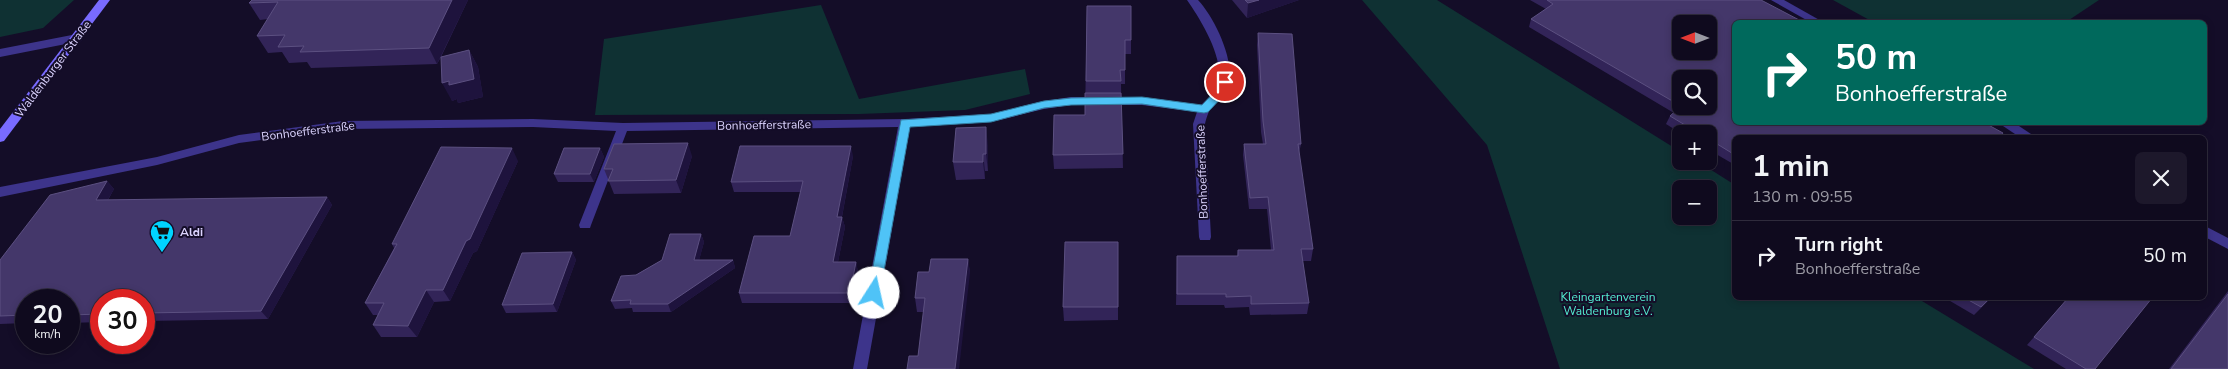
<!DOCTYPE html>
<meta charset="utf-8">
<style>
body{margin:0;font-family:"Nunito Sans",sans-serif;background:#1d182b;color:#f1f3f6;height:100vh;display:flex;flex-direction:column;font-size:19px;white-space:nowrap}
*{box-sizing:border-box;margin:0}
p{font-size:16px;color:#9b9aa4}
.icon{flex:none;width:28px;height:28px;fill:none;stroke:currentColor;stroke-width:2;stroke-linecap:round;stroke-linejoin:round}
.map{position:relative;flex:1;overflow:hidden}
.sheet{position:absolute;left:1732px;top:135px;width:475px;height:165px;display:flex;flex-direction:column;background:#0f0a1e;border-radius:8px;box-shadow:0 2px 8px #0003,0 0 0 1px #2f2b3c}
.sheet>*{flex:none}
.hud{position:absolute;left:1732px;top:20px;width:475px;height:105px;border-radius:8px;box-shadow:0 2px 8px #0003,0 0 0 1px #2f2b3c;background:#00695c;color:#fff;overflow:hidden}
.needle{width:32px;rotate:270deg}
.controls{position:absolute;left:1672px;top:15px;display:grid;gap:10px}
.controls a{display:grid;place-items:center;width:45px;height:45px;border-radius:8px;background:#0f0a1e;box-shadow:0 2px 8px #0003,0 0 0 1px #2f2b3c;font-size:25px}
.speed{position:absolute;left:15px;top:289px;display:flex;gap:10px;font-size:25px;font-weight:700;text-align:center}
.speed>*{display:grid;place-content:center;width:65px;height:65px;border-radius:50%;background:#0f0a1e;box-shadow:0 2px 8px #0003,0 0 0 1px #2f2b3c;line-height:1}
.speed small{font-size:12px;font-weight:400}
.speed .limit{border:8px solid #d22;background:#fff;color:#111}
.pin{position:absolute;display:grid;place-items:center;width:42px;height:42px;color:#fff;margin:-21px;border:2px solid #fff;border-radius:50%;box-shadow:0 1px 5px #0007}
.me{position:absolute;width:55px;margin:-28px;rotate:10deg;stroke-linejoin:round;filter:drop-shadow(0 0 4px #0008)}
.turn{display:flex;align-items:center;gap:18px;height:105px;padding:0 20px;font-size:22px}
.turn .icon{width:65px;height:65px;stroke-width:2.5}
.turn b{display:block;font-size:35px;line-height:42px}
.round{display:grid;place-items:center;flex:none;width:52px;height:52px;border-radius:8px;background:#1d182b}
.overview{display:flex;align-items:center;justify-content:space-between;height:85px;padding:0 20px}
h1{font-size:30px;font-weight:700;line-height:38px}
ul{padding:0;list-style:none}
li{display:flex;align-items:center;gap:15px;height:70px;padding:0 20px;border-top:1px solid #2f2b3c}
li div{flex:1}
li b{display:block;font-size:19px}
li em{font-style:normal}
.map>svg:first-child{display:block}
.green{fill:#0f3133;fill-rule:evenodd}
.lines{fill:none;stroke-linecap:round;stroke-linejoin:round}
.street{fill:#3d348b;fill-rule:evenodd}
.secondary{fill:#796bff;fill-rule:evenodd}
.wall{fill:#322458}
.shaded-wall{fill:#1e133d}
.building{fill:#44376a;stroke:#5c5081;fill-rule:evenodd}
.route{fill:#4fc3f7;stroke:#337fa1}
.labels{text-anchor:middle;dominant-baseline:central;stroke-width:4;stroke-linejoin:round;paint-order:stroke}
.street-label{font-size:12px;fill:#dcd4ff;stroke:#140d28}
.poi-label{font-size:12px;font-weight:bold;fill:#dcd4ff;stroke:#140d28;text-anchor:start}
.park-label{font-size:12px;fill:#54ebd0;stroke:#140d28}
</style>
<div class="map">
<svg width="2228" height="369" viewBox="0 0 2228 369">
<rect width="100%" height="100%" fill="#140d28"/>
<g class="green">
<path d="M0 0H74L43 28 0 37Z"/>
<path d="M1362 0H1437L1681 152V161H1697L1735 185V298H1917L2034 369H1560L1487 145ZM1681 189H1709V216H1681Z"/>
<path d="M1833 0H2099L2066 22H1873Z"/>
<path d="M821 5 859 99 1025 69 1030 94 965 110 859 114 595 115 604 39Z"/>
</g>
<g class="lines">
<g class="street">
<path d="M1187 0H1198C1215 18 1237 64 1228 89 1224 98 1216 102 1210 110 1208 113 1206 119 1205 124L1211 237 1210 240H1200L1199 237 1193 124 1197 112 1142 105H1071L1044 109 991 122 910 127 867 369H853L898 127 627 131 591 225 590 228H580L579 225 616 131 533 127 343 129 239 143 157 165 0 197V187L157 157 239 135 343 121 533 119 623 123 905 119 991 114 1044 101 1071 97H1142L1201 105C1206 100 1212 96 1215 91 1230 66 1201 20 1187 0Z"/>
<path d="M1771 0H1784L1823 22H1810Z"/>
<path d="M77 34 83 38 81 41 0 57V49Z"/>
<path d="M1997 122H2013L2037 138H2021Z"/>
<path d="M2205 226 2228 238V249L2205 237Z"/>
</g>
<path class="secondary" d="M99 0H110L4 141 0 142V129Z"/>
</g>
<g class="wall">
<path d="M252 0H468L441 57 469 50 478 67 483 97 458 103 457 99 452 101 441 57 437 64 311 68 307 62 289 63 282 52 268 53 257 36 268 19 260 20 249 3Z"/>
<path d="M1232 0H1299L1247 18Z"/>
<path d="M1530 0H1761L1735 138V165L1709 150V134H1682L1666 124 1670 116 1674 113 1529 27 1531 19 1546 9Z"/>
<path d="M1087 6 1131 40V54H1125V84H1121L1123 168 1054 169 1053 155 1085 115Z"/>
<path d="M1258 33 1301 144 1299 153 1313 249 1311 261H1302L1309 303 1307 314 1250 315 1249 307 1225 308 1224 305H1176L1177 256H1237L1238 250H1271L1267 209H1249L1243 155 1244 144H1263L1261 132 1257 45Z"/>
<path d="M988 145V171H985V179L956 180 953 162Z"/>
<path d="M600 148 604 157 594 182H558L554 174Z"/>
<path d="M692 156 681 193 614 194 604 169Z"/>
<path d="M853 156 842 217 845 227 838 262H856L858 272 852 303H742L739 293 790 236 801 192H734L731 182Z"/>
<path d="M518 161 477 251 473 253 450 301 434 302 417 337H381L373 325 378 315H373L365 303 394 248 392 244Z"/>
<path d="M107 181 114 189 108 200 327 197 332 205 268 319 144 321V300H101V322L69 323V300H26V323L0 324V260Z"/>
<path d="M701 234 704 242 699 260H733L735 268 671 312H633L632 308 615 309 611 301 636 275 662 260Z"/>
<path d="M1118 242V320L1064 321 1063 307Z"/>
<path d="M572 252 576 260 557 312 506 313 502 305Z"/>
<path d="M968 259 970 273 918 356 924 312H917L915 298 929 272Z"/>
<path d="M2228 291V369H2169Z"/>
<path d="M1945 298H1991L1974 315Z"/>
<path d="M2068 298 2095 369H2066L2027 345Z"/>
</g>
<g class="shaded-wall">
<path d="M452 0H468L437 64 429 48Z"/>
<path d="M1259 0H1299L1247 18 1248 3Z"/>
<path d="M469 50 478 67 483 97 458 103 457 99 452 101 442 83Z"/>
<path d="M986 127 988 145V171L986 154Z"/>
<path d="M688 143 692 156 681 193 676 180Z"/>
<path d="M851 146 853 156 840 227 837 217Z"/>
<path d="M512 148 518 161 477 251 473 253 450 301 443 290Z"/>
<path d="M600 148 604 157 594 182 590 174Z"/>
<path d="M983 154 985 171V179L983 162Z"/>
<path d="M107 181 114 189 103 208 96 200Z"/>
<path d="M327 197 332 205 268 319 261 311Z"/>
<path d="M842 217 845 227 836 272 833 262Z"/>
<path d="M701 234 704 242 697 268 694 260Z"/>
<path d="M572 252 576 260 557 312 553 304Z"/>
<path d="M968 259 970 273 959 369H955Z"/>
<path d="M733 260 735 268 671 312 668 304Z"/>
<path d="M856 262 858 272 852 303 850 293Z"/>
<path d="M426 290 434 302 417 337 408 326Z"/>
</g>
<g class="building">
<path d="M252 0H452L429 48 300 52 304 46 278 47 285 35 257 36 278 2 249 3Z"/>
<path d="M1245 0H1259L1248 3Z"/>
<path d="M1547 0H1761L1803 22H1735V122H1983L2003 133 1999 138H1735V155L1709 139V134H1700L1670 116 1681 106H1709V79H1681V106L1531 19 1553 4ZM1681 24H1709V51H1681Z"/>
<path d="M1087 6H1131V40H1125V70H1120L1121 81H1086Z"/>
<path d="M1258 33 1292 34 1301 144H1298L1313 249H1301L1309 303 1251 304V296L1226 297V294H1177V256H1238V250H1274L1268 197 1250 198 1244 144H1266L1263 121Z"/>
<path d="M469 50 474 79 449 85V81L442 83 441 57Z"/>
<path d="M1085 93H1121L1123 154 1053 155 1054 115H1085Z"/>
<path d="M986 127V154H983V162H953L956 128Z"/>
<path d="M688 143 676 180 608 181 613 169H604L614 144Z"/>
<path d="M740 146H851L837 217H842L833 262H856L850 293H739L754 236H790L803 181 731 182Z"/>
<path d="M441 147 512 148 470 239 466 241 443 290H426L408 326 373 325 384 303H365L397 244H392Z"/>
<path d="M564 148H600L590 174H554Z"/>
<path d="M107 181 96 200 327 197 261 311 144 313V300H101V314L69 315V300H26V315L0 316V260L50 195Z"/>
<path d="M670 234H701L694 260H733L668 304H630L631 300 611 301 621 276 636 275 662 260Z"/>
<path d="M1065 242H1118V307H1063Z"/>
<path d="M572 252 553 304 502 305 522 253Z"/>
<path d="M931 259H968L955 369H907L909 356H918L925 298H915L918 272H929Z"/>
<path d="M2228 294V369H2171Z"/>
<path d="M1965 298H1990L1981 307Z"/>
<path d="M2068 298H2152L2095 369H2086L2034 337Z"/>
</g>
<path class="route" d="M1225 78 1230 82 1226 93 1208 112 1204 113 1142 104 1071 105 1044 108 991 122 910 127 880 293 878 297H870L868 293 901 120 991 114 1044 101 1071 98 1142 97 1202 105 1217 89 1221 79Z"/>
<defs>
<g id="supermarket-pin" transform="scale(1.25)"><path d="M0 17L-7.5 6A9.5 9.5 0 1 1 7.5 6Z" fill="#00d4ff" stroke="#140d28"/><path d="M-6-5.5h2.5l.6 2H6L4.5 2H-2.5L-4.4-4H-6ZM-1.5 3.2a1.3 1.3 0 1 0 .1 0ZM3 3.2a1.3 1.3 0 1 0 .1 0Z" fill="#111"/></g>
</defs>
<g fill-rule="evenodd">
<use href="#supermarket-pin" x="162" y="232"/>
</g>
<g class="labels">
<g class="street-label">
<text transform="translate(53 69) rotate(-53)">Waldenburger Straße</text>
<text transform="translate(764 125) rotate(-1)">Bonhoefferstraße</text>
<text transform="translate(308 131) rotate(-7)">Bonhoefferstraße</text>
<text transform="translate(1202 172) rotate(-92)">Bonhoefferstraße</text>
</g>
<g class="poi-label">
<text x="180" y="232">Aldi</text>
</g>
<g class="park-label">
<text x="1608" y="297">Kleingartenverein<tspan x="1608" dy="14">Waldenburg e.V.</tspan></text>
</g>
</g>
</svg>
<div class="controls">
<a><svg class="needle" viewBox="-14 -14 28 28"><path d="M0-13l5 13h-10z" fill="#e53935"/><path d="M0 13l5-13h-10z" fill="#9b9aa4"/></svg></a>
<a><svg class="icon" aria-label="search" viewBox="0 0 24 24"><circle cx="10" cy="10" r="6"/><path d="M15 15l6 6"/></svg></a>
<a>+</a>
<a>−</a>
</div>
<div class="speed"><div>20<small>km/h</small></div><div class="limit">30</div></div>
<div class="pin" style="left:1225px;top:82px;background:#d93025"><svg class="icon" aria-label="arrive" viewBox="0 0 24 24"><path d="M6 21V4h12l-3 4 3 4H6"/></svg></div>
<svg class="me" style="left:874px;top:293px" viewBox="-20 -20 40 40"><circle r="19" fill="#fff"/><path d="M0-13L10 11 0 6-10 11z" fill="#4fc3f7"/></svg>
<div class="hud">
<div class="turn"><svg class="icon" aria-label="right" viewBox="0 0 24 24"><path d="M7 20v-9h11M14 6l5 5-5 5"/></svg><div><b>50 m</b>Bonhoefferstraße</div></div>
</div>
<section class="sheet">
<div class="overview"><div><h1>1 min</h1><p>130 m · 09:55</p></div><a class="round"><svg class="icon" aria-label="close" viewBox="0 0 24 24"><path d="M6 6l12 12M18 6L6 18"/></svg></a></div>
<ul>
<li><svg class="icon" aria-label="right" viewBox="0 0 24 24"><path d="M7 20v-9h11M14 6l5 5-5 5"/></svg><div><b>Turn right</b><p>Bonhoefferstraße</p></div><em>50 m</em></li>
</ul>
</section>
</div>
